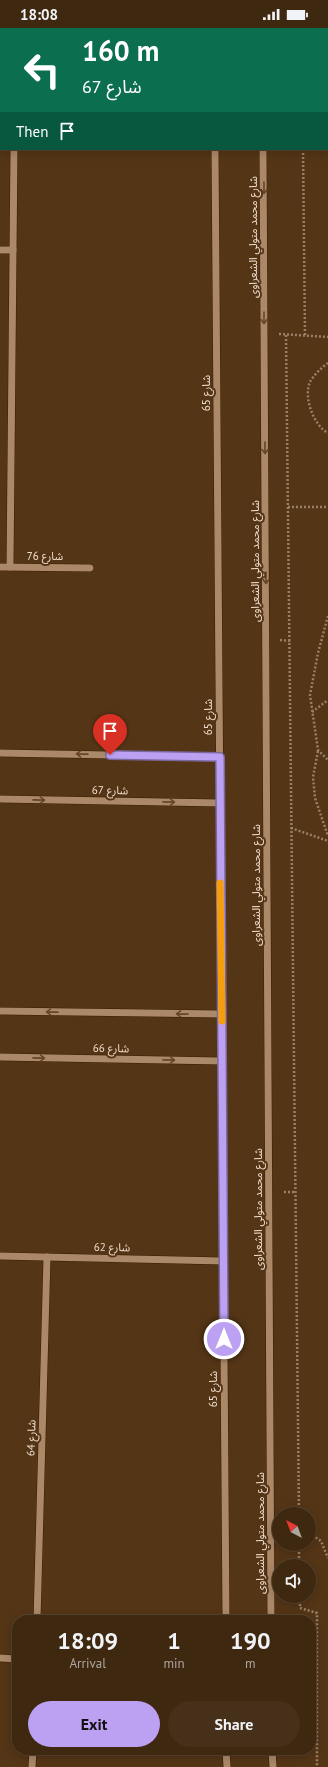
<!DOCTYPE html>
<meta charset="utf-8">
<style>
body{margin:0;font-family:"PT Sans","Noto Sans Arabic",sans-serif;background:#463019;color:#f1f3f6;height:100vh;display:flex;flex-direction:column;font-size:15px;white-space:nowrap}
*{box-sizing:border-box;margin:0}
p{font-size:13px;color:#ada69f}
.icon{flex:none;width:22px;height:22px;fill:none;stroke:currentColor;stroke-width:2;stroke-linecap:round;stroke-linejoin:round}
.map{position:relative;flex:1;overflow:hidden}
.panel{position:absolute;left:12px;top:1587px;width:304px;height:140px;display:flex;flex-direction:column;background:#3f2810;border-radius:16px;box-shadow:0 2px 10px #0003,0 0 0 1px #584430}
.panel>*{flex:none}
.hud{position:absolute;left:0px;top:0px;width:328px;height:122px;box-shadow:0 2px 10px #0003,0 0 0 1px #584430;background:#0b6e4f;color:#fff;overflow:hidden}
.needle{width:26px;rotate:319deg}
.buttons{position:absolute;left:272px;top:1479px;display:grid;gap:8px}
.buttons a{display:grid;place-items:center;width:44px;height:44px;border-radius:50%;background:#3f2810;box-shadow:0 2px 10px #0003,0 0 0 1px #584430;font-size:20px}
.pin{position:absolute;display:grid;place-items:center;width:34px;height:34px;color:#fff;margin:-41px -17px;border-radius:50% 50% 50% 0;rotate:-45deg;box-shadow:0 0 4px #0007}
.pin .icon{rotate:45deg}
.me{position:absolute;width:44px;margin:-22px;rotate:0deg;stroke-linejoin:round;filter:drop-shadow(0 0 3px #0008)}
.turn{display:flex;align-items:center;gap:14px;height:84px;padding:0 16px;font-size:18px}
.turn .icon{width:52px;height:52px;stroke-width:2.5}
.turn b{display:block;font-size:28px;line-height:34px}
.then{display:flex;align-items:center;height:38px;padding:0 16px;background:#0003;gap:8px;font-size:15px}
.eta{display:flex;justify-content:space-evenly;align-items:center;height:68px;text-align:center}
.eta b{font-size:24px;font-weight:700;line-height:28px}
.button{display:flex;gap:8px;margin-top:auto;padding:8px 16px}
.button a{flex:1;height:46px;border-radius:24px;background:#bca0f2;color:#111;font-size:16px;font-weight:700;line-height:46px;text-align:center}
.button a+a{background:#463019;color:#f1f3f6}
.status{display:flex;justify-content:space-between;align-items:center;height:28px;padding:0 20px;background:#3f2810;direction:ltr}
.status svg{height:11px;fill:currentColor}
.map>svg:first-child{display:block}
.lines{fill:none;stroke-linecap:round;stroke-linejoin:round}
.minor-casing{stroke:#381c00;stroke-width:8}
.path{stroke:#998067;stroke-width:2.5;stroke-dasharray:2 2;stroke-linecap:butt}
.minor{stroke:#ab8868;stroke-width:7}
.oneway{stroke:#654626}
.route-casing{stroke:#7a689d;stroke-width:10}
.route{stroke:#bca0f2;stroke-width:7}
.slow{stroke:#f59e0b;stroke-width:7}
.labels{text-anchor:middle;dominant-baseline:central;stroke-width:4;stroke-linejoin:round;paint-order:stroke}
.street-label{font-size:11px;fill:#f0ddcc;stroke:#543516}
</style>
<div class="status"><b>18:08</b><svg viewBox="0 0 49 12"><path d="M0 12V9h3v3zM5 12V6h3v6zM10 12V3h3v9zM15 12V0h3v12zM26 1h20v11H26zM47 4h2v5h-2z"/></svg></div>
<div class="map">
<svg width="328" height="1739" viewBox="0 0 328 1739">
<rect width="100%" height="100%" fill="#543516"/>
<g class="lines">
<g class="minor-casing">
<g id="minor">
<path d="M215 0V1"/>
<path d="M263 0V1"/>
<path d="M0 32H1"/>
<path d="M215 121 226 1592"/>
<path d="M263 121 271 1592"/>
<path d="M0 222H13"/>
<path d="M0 539 90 540"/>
<path d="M10 539 14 121"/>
<path d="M0 725 219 729"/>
<path d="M0 771 220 775"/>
<path d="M0 983 221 986"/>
<path d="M0 1029 221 1033"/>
<path d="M0 1228 223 1233"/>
<path d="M37 1592 47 1229"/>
<path d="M0 1630 17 1631"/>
<path d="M226 1722 227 1739"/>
<path d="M272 1722 273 1739"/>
<path d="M32 1739 33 1722"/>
</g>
</g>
<g class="path">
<path d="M282 1V0"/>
<path d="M327 17H328"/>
<path d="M303 121 305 308"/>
<path d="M279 306 328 309"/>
<path d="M286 307 299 1486"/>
<path d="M328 335C322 339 313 348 310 354 303 369 314 398 328 405"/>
<path d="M288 479H328"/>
<path d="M328 588 318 625 310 667 318 722 328 732"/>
<path d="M280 612 290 613"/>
<path d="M312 684 328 672"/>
<path d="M318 723 313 749 315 770 328 808"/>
<path d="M291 800 328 813"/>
<path d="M284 1164H295"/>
<path d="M309 1505 321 1513 328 1530"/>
<path d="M299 1516V1538"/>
<path d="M300 1568V1580L317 1585V1739"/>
<path d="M311 1600 317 1601"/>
</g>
<use href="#minor" class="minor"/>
</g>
<defs><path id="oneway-shaft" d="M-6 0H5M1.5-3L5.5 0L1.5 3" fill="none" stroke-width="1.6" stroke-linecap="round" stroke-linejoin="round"/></defs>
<g class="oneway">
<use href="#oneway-shaft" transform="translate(264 160) rotate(90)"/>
<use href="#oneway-shaft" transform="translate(264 290) rotate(90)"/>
<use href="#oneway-shaft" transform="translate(265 420) rotate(90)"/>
<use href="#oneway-shaft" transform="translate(266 550) rotate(90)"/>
<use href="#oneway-shaft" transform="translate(82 726) rotate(-179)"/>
<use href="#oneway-shaft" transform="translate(39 772) rotate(1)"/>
<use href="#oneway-shaft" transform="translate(169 774) rotate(1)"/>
<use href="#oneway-shaft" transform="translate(52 984) rotate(-179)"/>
<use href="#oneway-shaft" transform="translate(182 986) rotate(-179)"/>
<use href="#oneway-shaft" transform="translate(39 1030) rotate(1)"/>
<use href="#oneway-shaft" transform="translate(169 1032) rotate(1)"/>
</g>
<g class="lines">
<g class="route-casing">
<path id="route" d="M110 727 220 729 224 1311"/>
</g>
<use href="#route" class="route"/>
<path class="slow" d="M220 855 222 993"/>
</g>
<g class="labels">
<g class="street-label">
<text transform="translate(253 209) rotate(-90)">شارع محمد متولي الشعراوى</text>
<text transform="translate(206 365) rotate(-90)">شارع 65</text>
<text x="45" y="528">شارع 76</text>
<text transform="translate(255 533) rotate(-90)">شارع محمد متولي الشعراوى</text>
<text transform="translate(208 689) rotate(-90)">شارع 65</text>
<text transform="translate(110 762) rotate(1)">شارع 67</text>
<text transform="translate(256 857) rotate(-90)">شارع محمد متولي الشعراوى</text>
<text transform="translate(111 1020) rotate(1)">شارع 66</text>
<text transform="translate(258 1181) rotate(-90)">شارع محمد متولي الشعراوى</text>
<text transform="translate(112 1219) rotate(1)">شارع 62</text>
<text transform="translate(213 1361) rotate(-90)">شارع 65</text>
<text transform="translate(31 1410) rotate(-88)">شارع 64</text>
<text transform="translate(260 1505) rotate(-90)">شارع محمد متولي الشعراوى</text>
</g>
</g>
</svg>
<div class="buttons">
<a><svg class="needle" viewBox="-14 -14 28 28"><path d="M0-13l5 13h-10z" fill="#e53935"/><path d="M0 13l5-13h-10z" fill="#ada69f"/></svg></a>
<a><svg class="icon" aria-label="sound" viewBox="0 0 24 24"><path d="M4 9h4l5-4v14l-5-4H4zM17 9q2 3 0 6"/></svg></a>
</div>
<div class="pin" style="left:110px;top:727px;background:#d93025"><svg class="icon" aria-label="arrive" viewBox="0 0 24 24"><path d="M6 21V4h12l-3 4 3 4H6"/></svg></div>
<svg class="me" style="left:224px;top:1311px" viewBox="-20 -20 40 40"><circle r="17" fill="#bca0f2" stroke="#fff" stroke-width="3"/><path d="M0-11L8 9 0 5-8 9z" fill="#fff"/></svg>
<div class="hud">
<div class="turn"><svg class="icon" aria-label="left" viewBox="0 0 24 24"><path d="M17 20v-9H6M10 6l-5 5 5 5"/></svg><div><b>160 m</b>شارع 67</div></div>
<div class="then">Then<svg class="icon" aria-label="arrive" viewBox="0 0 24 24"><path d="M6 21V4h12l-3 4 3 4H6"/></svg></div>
</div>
<section class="panel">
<div class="eta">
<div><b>18:09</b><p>Arrival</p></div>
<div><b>1</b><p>min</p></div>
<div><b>190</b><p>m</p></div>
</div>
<div class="button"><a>Exit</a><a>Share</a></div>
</section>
</div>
